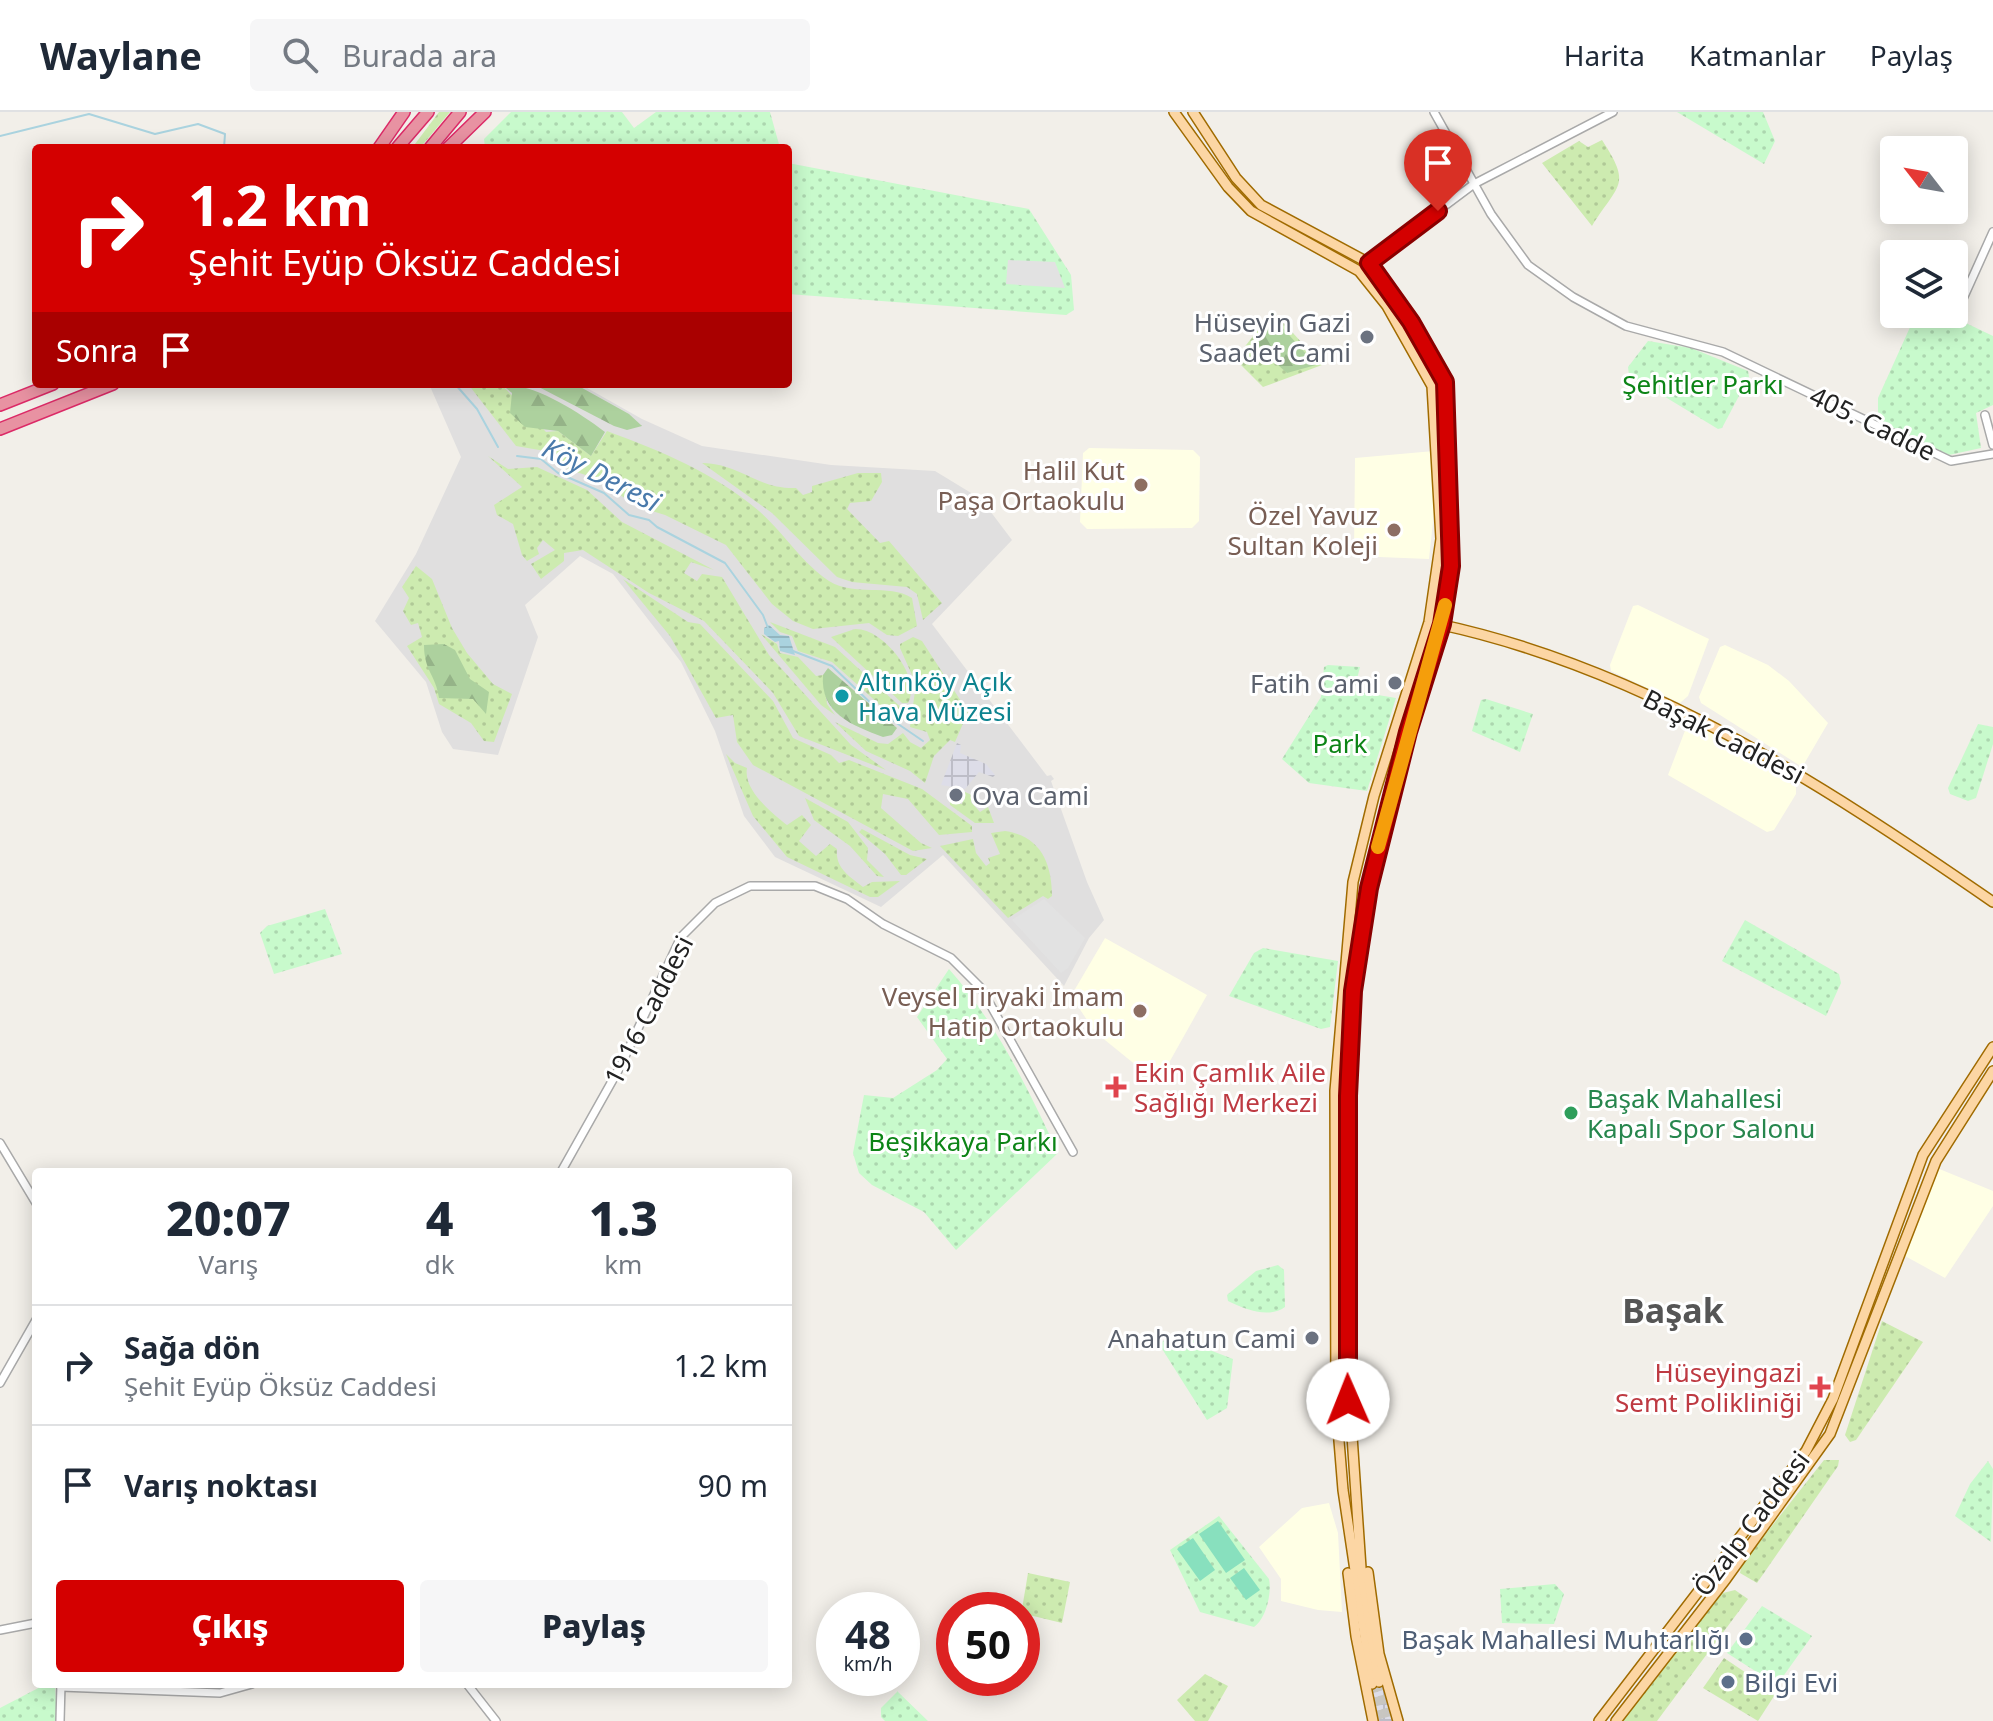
<!DOCTYPE html>
<html lang="tr">
<meta charset="utf-8">
<style>
body{margin:0;font-family:"Noto Sans",sans-serif;background:#f6f6f7;color:#1f2937;height:100vh;display:flex;flex-direction:column;font-size:30px;white-space:nowrap}
*{box-sizing:border-box;margin:0}
p{font-size:26px;color:#747a83}
.icon{flex:none;width:44px;height:44px;fill:none;stroke:currentColor;stroke-width:2;stroke-linecap:round;stroke-linejoin:round}
.map{position:relative;flex:1;overflow:hidden}
.panel{position:absolute;left:32px;top:1056px;width:760px;height:520px;display:flex;flex-direction:column;background:#fff;border-radius:8px;box-shadow:0 4px 20px #0003}
.panel>*{flex:none}
.top-card{position:absolute;left:32px;top:32px;width:760px;height:244px;border-radius:8px;box-shadow:0 4px 20px #0003;background:#d40000;color:#fff;overflow:hidden}
.needle{width:52px;rotate:301deg}
.controls{position:absolute;left:1880px;top:24px;display:grid;gap:16px}
.controls a{display:grid;place-items:center;width:88px;height:88px;border-radius:8px;background:#fff;box-shadow:0 4px 20px #0003;font-size:40px}
.speed{position:absolute;left:816px;top:1480px;display:flex;gap:16px;font-size:40px;font-weight:700;text-align:center}
.speed>*{display:grid;place-content:center;width:104px;height:104px;border-radius:50%;background:#fff;box-shadow:0 4px 20px #0003;line-height:1}
.speed small{font-size:20px;font-weight:400}
.speed .limit{border:12px solid #d22;background:#fff;color:#111}
.pin{position:absolute;display:grid;place-items:center;width:68px;height:68px;color:#fff;margin:-82px -34px;border-radius:50% 50% 50% 0;rotate:-45deg;box-shadow:0 0 8px #0007}
.pin .icon{rotate:45deg}
.me{position:absolute;width:88px;margin:-44px;rotate:359deg;stroke-linejoin:round;filter:drop-shadow(0 0 6px #0008)}
.turn{display:flex;align-items:center;gap:28px;height:168px;padding:0 24px;font-size:36px}
.turn .icon{width:104px;height:104px;stroke-width:2.5}
.turn b{display:block;font-size:56px;line-height:68px}
.then{display:flex;align-items:center;height:76px;padding:0 24px;background:#0003;gap:16px;font-size:30px}
.eta{display:flex;justify-content:space-evenly;align-items:center;height:136px;text-align:center}
.eta b{font-size:48px;font-weight:800;line-height:56px}
.action{display:flex;gap:16px;margin-top:auto;padding:16px 24px}
.action a{flex:1;height:92px;border-radius:8px;background:#d40000;color:#fff;font-size:32px;font-weight:800;line-height:92px;text-align:center}
.action a+a{background:#f6f6f7;color:#1f2937}
ul{padding:0;list-style:none}
li{display:flex;align-items:center;gap:24px;height:120px;padding:0 24px;border-top:2px solid #e0e1e3}
li div{flex:1}
li b{display:block;font-size:30px}
li em{font-style:normal}
header{display:flex;align-items:center;gap:48px;box-sizing:border-box;height:112px;padding:0 40px;background:#fff;border-bottom:2px solid #e0e1e3}
header strong{font-size:38px}
nav{display:flex;gap:44px;margin-inline-start:auto;font-size:28px}
.search{width:560px;height:72px;background:#f6f6f7;display:flex;align-items:center;gap:20px;box-sizing:border-box;padding:0 28px;border-radius:8px;color:#747a83;font-size:30px}
.map>svg:first-child{display:block}
.residential{fill:#e0dfdf}
.education{fill:#ffffe5}
.grass{fill:url(#grass-dots)}
.forest{fill:url(#forest-firs)}
.park{fill:url(#park-dots)}
.pitch{fill:#88e0be}
.parking{fill:#e2e2e2}
.plaza{fill:url(#plaza-grid)}
.water{fill:url(#water-rules)}
.lines{fill:none;stroke-linecap:round;stroke-linejoin:round}
.stream{stroke:#aad3df;stroke-width:2}
.major-tunnel{stroke:#c8c6c1;stroke-width:9;stroke-dasharray:9 4.5;stroke-linecap:butt}
.minor-casing{stroke:#a9a9a9;stroke-width:10}
.major-casing{stroke:#a06b00;stroke-width:12}
.highway-casing{stroke:#dc2a67;stroke-width:14}
.minor{stroke:#fff;stroke-width:7}
.major{stroke:#fcd6a4;stroke-width:9}
.highway{stroke:#e892a2;stroke-width:11}
.route-casing{stroke:#8a0000;stroke-width:20}
.route{stroke:#d40000;stroke-width:14}
.slow{stroke:#f59e0b;stroke-width:14}
.worship-dot{fill:#6b7280;stroke:#fff;stroke-width:3}
.education-dot{fill:#8d6e63;stroke:#fff;stroke-width:3}
.culture-dot{fill:#0f9aa8;stroke:#fff;stroke-width:3}
.health-dot{fill:#e0444e;stroke:#fff;stroke-width:3}
.leisure-dot{fill:#2e9e5b;stroke:#fff;stroke-width:3}
.service-dot{fill:#5c6f8a;stroke:#fff;stroke-width:3}
.labels{text-anchor:middle;dominant-baseline:central;stroke-width:6;stroke-linejoin:round;paint-order:stroke}
.worship-label{font-size:26px;fill:#5b616d;stroke:#fff;text-anchor:end}
.park-label{font-size:26px;fill:#0c8416;stroke:#fff}
.street-label{font-size:26px;fill:#222;stroke:#fff}
.education-label{font-size:26px;fill:#785e54;stroke:#fff;text-anchor:end}
.culture-label{font-size:26px;fill:#0d838f;stroke:#fff;text-anchor:start}
.health-label{font-size:26px;fill:#be3a42;stroke:#fff;text-anchor:start}
.leisure-label{font-size:26px;fill:#27864d;stroke:#fff;text-anchor:start}
.service-label{font-size:26px;fill:#4e5e75;stroke:#fff;text-anchor:end}
.water-label{font-size:28px;font-style:italic;fill:#4a7aab;stroke:#fff}
.district-label{font-size:34px;font-weight:bold;fill:#555;stroke:#fff}
</style>
<header>
<strong>Waylane</strong>
<div class="search"><svg class="icon" aria-label="search" viewBox="0 0 24 24"><circle cx="10" cy="10" r="6"/><path d="M15 15l6 6"/></svg>Burada ara</div>
<nav><a>Harita</a><a>Katmanlar</a><a>Paylaş</a></nav>
</header>
<div class="map">
<svg width="1993" height="1609" viewBox="0 0 1993 1609">
<defs>
<pattern id="grass-dots" width="8" height="8" patternUnits="userSpaceOnUse" patternTransform="scale(2)"><rect width="8" height="8" fill="#cdebb0"/><path d="M2 2h.1M6 6h.1" fill="none" stroke="#b0c997" stroke-width="1.8" stroke-linecap="round"/></pattern>
<pattern id="forest-firs" width="22" height="20" patternUnits="userSpaceOnUse" patternTransform="scale(2)"><rect width="22" height="20" fill="#add19e"/><path d="M5 1l3.5 6h-7zM16 11l3.5 6h-7z" fill="#95b388"/></pattern>
<pattern id="park-dots" width="8" height="8" patternUnits="userSpaceOnUse" patternTransform="scale(2)"><rect width="8" height="8" fill="#c8facc"/><path d="M2 2h.1M6 6h.1" fill="none" stroke="#acd6af" stroke-width="1.8" stroke-linecap="round"/></pattern>
<pattern id="plaza-grid" width="8" height="8" patternUnits="userSpaceOnUse" patternTransform="scale(2)"><rect width="8" height="8" fill="#dddde8"/><path d="M0 4h8M4 0v8" fill="none" stroke="#bdbdc7"/></pattern>
<pattern id="water-rules" width="6" height="5" patternUnits="userSpaceOnUse" patternTransform="scale(2)"><rect width="6" height="5" fill="#aad3df"/><path d="M0 2.5h6" fill="none" stroke="#92b5bf"/></pattern>
</defs>
<rect width="100%" height="100%" fill="#f2efe9"/>
<path class="residential" d="M429 272H580L642 307 702 334 831 353 935 359 981 387 1012 428 932 512 1047 664 1051 663 1054 667 1051 669 1087 770 1104 808 1089 826 1064 874 943 743 881 795 775 745 744 704 715 619 681 550 613 462 580 444 525 493 538 525 498 643 453 637 442 620 426 570 375 509 416 442 461 345Z"/>
<g class="education">
<path d="M1089 336 1193 338 1200 345 1199 409 1192 416 1087 417 1080 410 1083 341Z"/>
<path d="M1434 339 1435 391 1429 447 1354 444 1355 346Z"/>
<path d="M1638 493 1709 527 1688 584 1680 591 1611 559 1610 553 1633 494Z"/>
<path d="M1725 533 1768 553 1789 569 1828 611 1804 652 1799 653 1701 591 1699 585 1720 535Z"/>
<path d="M1702 615 1796 675V682L1774 718 1767 720 1668 663 1686 616Z"/>
<path d="M1105 826 1207 883 1161 965 1153 967 1095 920 1071 884Z"/>
<path d="M1937 1056 1993 1079V1094L1945 1166 1905 1144Z"/>
<path d="M1329 1391 1338 1421 1342 1500 1318 1498 1281 1489V1467L1259 1435 1302 1396Z"/>
</g>
<g class="grass">
<path d="M439 0H450L420 36H412Z"/>
<path d="M1602 28C1632 74 1619 71 1592 114L1542 51 1579 29 1588 35Z"/>
<path d="M1273 199 1322 253 1263 275 1235 247Z"/>
<path d="M468 272H501L546 320 558 319 591 344 607 319C663 340 713 360 759 399 783 420 803 452 829 469 855 485 888 471 912 486L917 514 898 524 887 523 869 511 813 517 793 509 772 492 726 433 665 403 639 395 592 365 570 358 545 339 516 334Z"/>
<path d="M488 344 508 357 537 355 587 378 622 410 714 458 691 450 684 461 697 469 702 462 722 465 769 543 851 633 886 658 799 624 773 581 704 509 649 481 583 438 564 441V449L541 467 531 452 555 438 543 428 537 436 539 442 527 449 522 443 513 412 497 403 494 393 522 375Z"/>
<path d="M702 351C742 352 756 377 796 376L803 383 812 380V374L858 361H881L882 370 871 389 850 391 847 397 880 431 889 429 942 491 923 508 917 482 907 475 852 470 837 465 772 401Z"/>
<path d="M416 454 432 467 452 516 467 541 493 572 512 582 494 630 484 629 471 611 439 592 434 576 407 534 422 525 418 511 411 513 403 499 409 486 402 475Z"/>
<path d="M623 467 688 510 700 512 773 589 793 626 831 643 839 651 849 648 922 677 972 714V720L939 723 908 687 883 682 881 696 921 731 932 736 913 739 753 653 737 630 733 603 716 606 670 524Z"/>
<path d="M770 510 835 535 906 600 903 608 899 610 832 550 798 539 792 524 780 520Z"/>
<path d="M855 517C883 516 922 565 908 591H902L831 525Z"/>
<path d="M761 522 777 532 780 541 798 545 816 564 823 563 827 592 835 603 821 593Z"/>
<path d="M913 525 922 529 968 600 955 630 950 628 934 644 925 671 910 659 866 639 835 610 878 631 888 632 903 621 910 630 921 636 930 628 927 620 910 615 916 572 900 536V532Z"/>
<path d="M726 642 735 651 747 656C743 678 772 701 787 713L802 703 811 713 799 729 816 744 830 732 837 737C835 756 849 764 863 775L872 770 900 769 878 785H870L787 745 753 704Z"/>
<path d="M965 680 974 684 971 690 980 700 988 695 994 711H975L950 693V689L962 692Z"/>
<path d="M805 686 848 710 868 736 867 748 884 765 877 764 850 734 814 708Z"/>
<path d="M862 717 910 743 927 747 906 763H901L885 742 859 720Z"/>
<path d="M1005 719C1041 724 1052 752 1052 784L1048 787 1043 784 1008 806 940 734 973 727 976 741 986 754 990 751 988 746 1000 742 991 721Z"/>
<path d="M1882 1209 1923 1230 1856 1328 1850 1330 1845 1323Z"/>
<path d="M1824 1348H1839L1838 1354 1757 1471 1740 1461 1742 1452Z"/>
<path d="M1028 1461 1070 1470 1062 1511 1025 1502 1022 1497Z"/>
<path d="M1735 1478 1748 1487 1657 1609H1622L1719 1482Z"/>
<path d="M1724 1546 1776 1581 1758 1609 1703 1576Z"/>
<path d="M1205 1562 1228 1574 1208 1609H1195L1177 1588Z"/>
</g>
<g class="forest">
<path d="M1272 204 1316 253 1287 261 1253 231Z"/>
<path d="M501 272C535 272 577 299 605 320L591 344 558 319 525 315 510 301 512 281Z"/>
<path d="M533 272H575L629 302 642 314 627 318 614 314Z"/>
<path d="M444 532 455 538 470 567 489 580 486 602 473 587 439 586C436 563 424 559 424 533Z"/>
<path d="M828 556 897 616 892 623 883 625C851 613 820 601 823 563Z"/>
</g>
<g class="park">
<path d="M511 0H622L634 16 656 0H770L780 36H485L484 27Z"/>
<path d="M1677 0H1763L1775 29 1764 52Z"/>
<path d="M788 51 1029 97 1071 163 1074 198 1066 203 788 182Z"/>
<path d="M1916 202H1947L1993 224V293L1976 301 1981 336 1949 343 1878 308V286Z"/>
<path d="M1648 229 1691 236 1748 259 1749 265 1722 316 1718 317 1629 263 1628 255Z"/>
<path d="M1328 553 1360 555 1354 579 1396 586 1367 679 1309 671 1282 647 1321 585 1324 555Z"/>
<path d="M1486 587 1533 602 1520 640 1472 619 1481 588Z"/>
<path d="M1978 612 1993 615V632L1976 686 1968 689 1950 682 1948 676Z"/>
<path d="M325 797 342 842 274 862 260 821 267 814Z"/>
<path d="M1745 808 1839 862 1841 871 1826 904 1722 849Z"/>
<path d="M1263 836 1338 849 1330 915 1321 917 1229 884 1254 841Z"/>
<path d="M949 857C995 909 1029 978 1058 1041L956 1138 924 1100 872 1073 859 1061 853 1041 864 983 893 986 937 958 947 947 917 905Z"/>
<path d="M1278 1153 1284 1158 1285 1195C1269 1207 1244 1197 1228 1189L1227 1183 1256 1159Z"/>
<path d="M1175 1220H1182L1207 1237 1233 1247 1227 1296 1207 1308 1159 1232Z"/>
<path d="M1988 1349 1993 1357 1991 1430 1955 1404 1970 1372Z"/>
<path d="M1219 1404 1269 1467C1272 1481 1266 1507 1254 1515L1200 1500 1170 1438Z"/>
<path d="M1555 1472 1564 1482 1554 1512 1502 1511 1500 1477Z"/>
<path d="M1762 1494 1812 1524 1777 1573 1727 1541Z"/>
<path d="M46 1572H55L57 1609H0V1596Z"/>
<path d="M898 1579V1580L928 1609H885L881 1605V1596Z"/>
</g>
<g class="pitch">
<path d="M1218 1409 1245 1448 1226 1461 1199 1422Z"/>
<path d="M1193 1426 1215 1458 1200 1469 1177 1437Z"/>
<path d="M1244 1456 1260 1478 1246 1488 1230 1466Z"/>
</g>
<g class="parking">
<path d="M1008 148 1055 150 1065 176 1006 172Z"/>
<path d="M1044 787 1085 826 1068 856 1061 861 1012 808Z"/>
</g>
<g class="plaza">
<path d="M957 631 961 633 960 641 986 652 995 663 993 665 979 660 965 677 941 673Z"/>
<path d="M1384 1569 1395 1609H1377L1368 1574Z"/>
</g>
<path class="water" d="M769 513 780 523 789 524 795 543 780 539 779 529 775 530 764 522V516Z"/>
<g class="lines">
<g class="stream">
<path d="M0 24 89 2 155 22 198 12 225 22 224 36"/>
<path d="M455 272 477 297 498 335"/>
<path d="M517 344 541 347 558 361 604 381 629 403 649 408 657 415 725 451 763 503 768 516"/>
<path d="M793 539 832 554 879 599 923 629"/>
</g>
<g class="major-tunnel">
<path d="M1379 1570 1389 1609"/>
<path d="M1372 1572 1380 1609"/>
</g>
<g class="minor-casing">
<g id="minor">
<path d="M1434 0 1491 102 1528 153 1573 185 1626 214 1723 240 1951 349 1993 342"/>
<path d="M1367 152 1474 72 1613 0"/>
<path d="M1957 200 1993 120"/>
<path d="M1985 303 1993 333"/>
<path d="M0 1031 36 1091"/>
<path d="M561 1060 620 955 681 825 715 791 750 774H815L847 787 883 812 951 846 981 876 1073 1040"/>
<path d="M0 1271 36 1208"/>
<path d="M0 1518 36 1511"/>
<path d="M467 1572 496 1609"/>
<path d="M61 1575 220 1581 252 1572"/>
<path d="M60 1609 61 1572"/>
</g>
</g>
<g class="major-casing">
<g id="major">
<path d="M1174 0 1228 75 1251 99 1359 159 1387 194 1432 274 1441 427 1429 510 1374 684 1353 770 1335 979 1336 1292 1343 1378 1372 1572"/>
<path d="M1193 0 1236 66 1261 93 1369 151 1440 256 1448 286 1451 454 1442 512 1390 683 1369 776 1353 879 1348 984V1265L1361 1456 1379 1570"/>
<path d="M1438 512C1644 556 1822 672 1993 790"/>
<path d="M1368 1460 1379 1542 1398 1609"/>
<path d="M1348 1461 1356 1524 1373 1609"/>
<path d="M1599 1609 1806 1339 1833 1287 1923 1043 1993 935"/>
<path d="M1616 1609 1726 1467 1830 1322 1936 1049 1993 959"/>
</g>
</g>
<g class="highway-casing">
<g id="highway">
<path d="M379 36 404 0"/>
<path d="M397 36 428 0"/>
<path d="M430 36 460 0"/>
<path d="M448 36 485 0"/>
<path d="M0 293 53 272"/>
<path d="M0 317 113 272"/>
</g>
</g>
<use href="#minor" class="minor"/>
<use href="#major" class="major"/>
<use href="#highway" class="highway"/>
</g>
<g class="lines">
<g class="route-casing">
<path id="route" d="M1348 1288V984L1353 879 1369 776 1408 620 1442 512 1451 454 1445 270 1411 210 1369 151 1438 99"/>
</g>
<use href="#route" class="route"/>
<path class="slow" d="M1378 735 1445 493"/>
</g>
<g class="worship-dot">
<circle cx="1367" cy="225" r="8"/>
<circle cx="1395" cy="571" r="8"/>
<circle cx="956" cy="683" r="8"/>
<circle cx="1312" cy="1226" r="8"/>
</g>
<g class="education-dot">
<circle cx="1141" cy="373" r="8"/>
<circle cx="1394" cy="418" r="8"/>
<circle cx="1140" cy="899" r="8"/>
</g>
<circle class="culture-dot" cx="842" cy="584" r="8"/>
<g class="health-dot">
<path d="M1112 963h8v8h8v8h-8v8h-8v-8h-8v-8h8z"/>
<path d="M1816 1263h8v8h8v8h-8v8h-8v-8h-8v-8h8z"/>
</g>
<circle class="leisure-dot" cx="1571" cy="1001" r="8"/>
<g class="service-dot">
<circle cx="1746" cy="1527" r="8"/>
<circle cx="1728" cy="1570" r="8"/>
</g>
<g class="labels">
<g class="worship-label">
<text x="1351" y="210">Hüseyin Gazi<tspan x="1351" dy="30">Saadet Cami</tspan></text>
<text x="1379" y="571">Fatih Cami</text>
<text x="972" y="683" text-anchor="start">Ova Cami</text>
<text x="1296" y="1226">Anahatun Cami</text>
</g>
<g class="park-label">
<text x="1703" y="272">Şehitler Parkı</text>
<text x="1340" y="631">Park</text>
<text x="963" y="1029">Beşikkaya Parkı</text>
</g>
<g class="street-label">
<text transform="translate(1873 311) rotate(26)">405. Cadde</text>
<text transform="translate(1724 624) rotate(27)">Başak Caddesi</text>
<text transform="translate(648 898) rotate(-63)">1916 Caddesi</text>
<text transform="translate(1751 1411) rotate(-53)">Özalp Caddesi</text>
</g>
<g class="education-label">
<text x="1125" y="358">Halil Kut<tspan x="1125" dy="30">Paşa Ortaokulu</tspan></text>
<text x="1378" y="403">Özel Yavuz<tspan x="1378" dy="30">Sultan Koleji</tspan></text>
<text x="1124" y="884">Veysel Tiryaki İmam<tspan x="1124" dy="30">Hatip Ortaokulu</tspan></text>
</g>
<g class="culture-label">
<text x="858" y="569">Altınköy Açık<tspan x="858" dy="30">Hava Müzesi</tspan></text>
</g>
<g class="health-label">
<text x="1134" y="960">Ekin Çamlık Aile<tspan x="1134" dy="30">Sağlığı Merkezi</tspan></text>
<text x="1802" y="1260" text-anchor="end">Hüseyingazi<tspan x="1802" dy="30">Semt Polikliniği</tspan></text>
</g>
<g class="leisure-label">
<text x="1587" y="986">Başak Mahallesi<tspan x="1587" dy="30">Kapalı Spor Salonu</tspan></text>
</g>
<g class="service-label">
<text x="1730" y="1527">Başak Mahallesi Muhtarlığı</text>
<text x="1744" y="1570" text-anchor="start">Bilgi Evi</text>
</g>
<g class="water-label">
<text transform="translate(602 362) rotate(27)">Köy Deresi</text>
</g>
<g class="district-label">
<text x="1673" y="1198">Başak</text>
</g>
</g>
</svg>
<div class="controls">
<a><svg class="needle" viewBox="-14 -14 28 28"><path d="M0-13l5 13h-10z" fill="#e53935"/><path d="M0 13l5-13h-10z" fill="#747a83"/></svg></a>
<a><svg class="icon" aria-label="layers" viewBox="0 0 24 24"><path d="M12 4l9 5-9 5-9-5zM3 14l9 5 9-5"/></svg></a>
</div>
<div class="speed"><div>48<small>km/h</small></div><div class="limit">50</div></div>
<div class="pin" style="left:1438px;top:99px;background:#d93025"><svg class="icon" aria-label="arrive" viewBox="0 0 24 24"><path d="M6 21V4h12l-3 4 3 4H6"/></svg></div>
<svg class="me" style="left:1348px;top:1288px" viewBox="-20 -20 40 40"><circle r="19" fill="#fff"/><path d="M0-13L10 11 0 6-10 11z" fill="#d40000"/></svg>
<div class="top-card">
<div class="turn"><svg class="icon" aria-label="right" viewBox="0 0 24 24"><path d="M7 20v-9h11M14 6l5 5-5 5"/></svg><div><b>1.2 km</b>Şehit Eyüp Öksüz Caddesi</div></div>
<div class="then">Sonra<svg class="icon" aria-label="arrive" viewBox="0 0 24 24"><path d="M6 21V4h12l-3 4 3 4H6"/></svg></div>
</div>
<section class="panel">
<div class="eta">
<div><b>20:07</b><p>Varış</p></div>
<div><b>4</b><p>dk</p></div>
<div><b>1.3</b><p>km</p></div>
</div>
<ul>
<li><svg class="icon" aria-label="right" viewBox="0 0 24 24"><path d="M7 20v-9h11M14 6l5 5-5 5"/></svg><div><b>Sağa dön</b><p>Şehit Eyüp Öksüz Caddesi</p></div><em>1.2 km</em></li>
<li><svg class="icon" aria-label="arrive" viewBox="0 0 24 24"><path d="M6 21V4h12l-3 4 3 4H6"/></svg><div><b>Varış noktası</b></div><em>90 m</em></li>
</ul>
<div class="action"><a>Çıkış</a><a>Paylaş</a></div>
</section>
</div>
